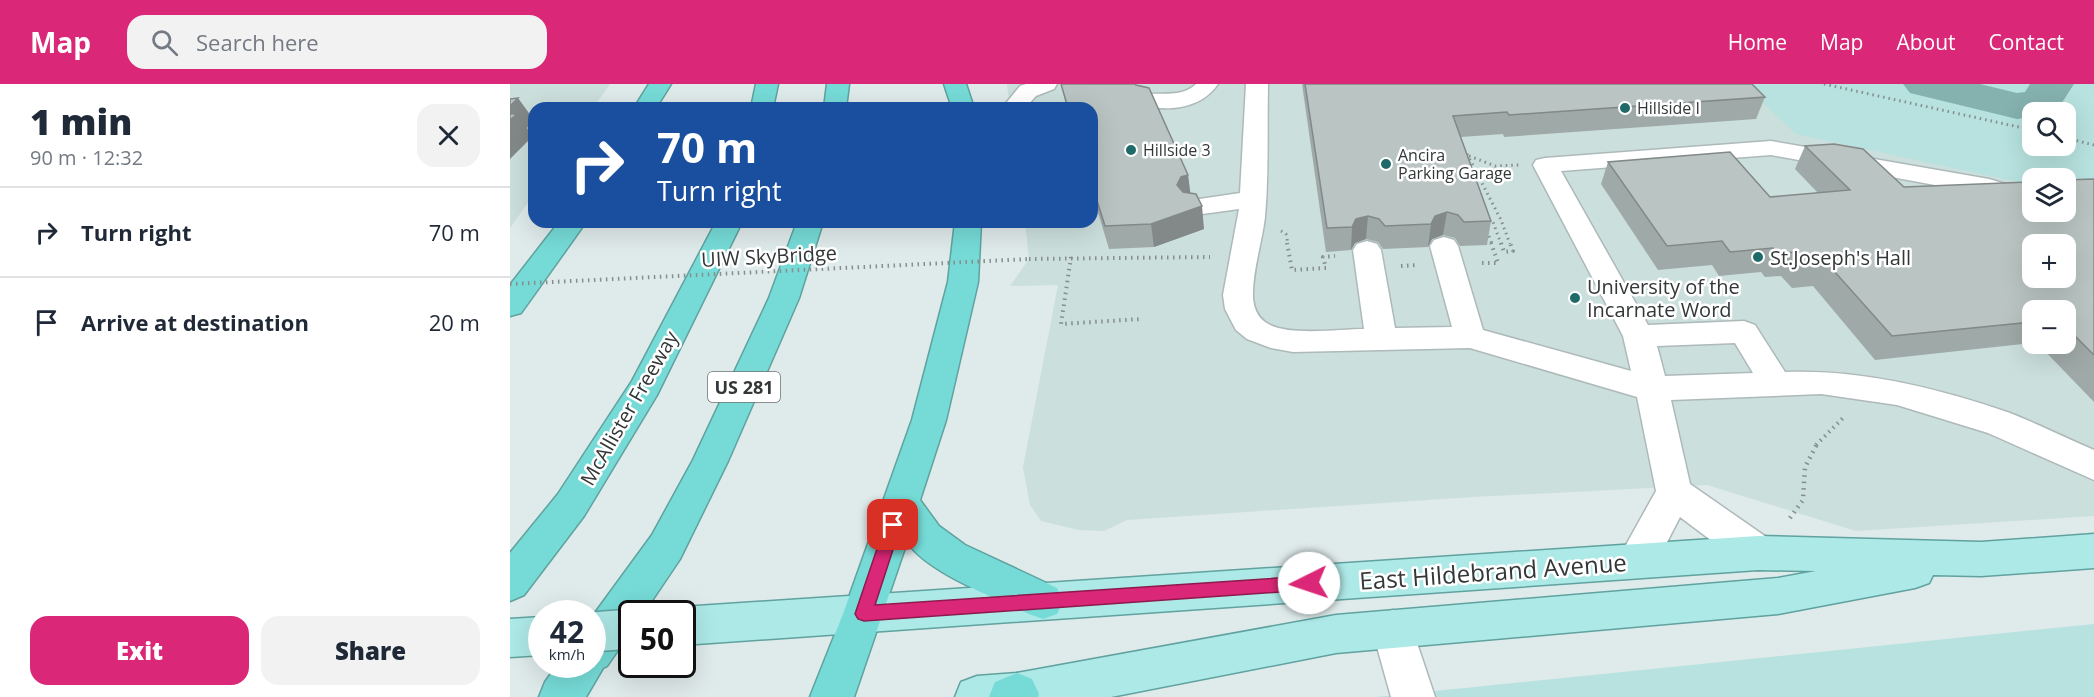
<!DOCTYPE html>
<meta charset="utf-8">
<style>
body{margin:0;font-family:"Open Sans",sans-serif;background:#f2f2f3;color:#1f2937;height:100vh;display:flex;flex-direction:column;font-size:22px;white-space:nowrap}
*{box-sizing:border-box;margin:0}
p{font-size:20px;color:#747a83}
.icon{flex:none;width:33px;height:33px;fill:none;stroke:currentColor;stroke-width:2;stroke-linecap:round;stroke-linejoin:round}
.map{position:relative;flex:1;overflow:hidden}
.details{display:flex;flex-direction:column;background:#fff;width:510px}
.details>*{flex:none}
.guide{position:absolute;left:18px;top:18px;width:570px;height:126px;border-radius:18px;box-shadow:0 6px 24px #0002;background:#1a4fa0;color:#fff;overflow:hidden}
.controls{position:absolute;left:1512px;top:18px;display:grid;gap:12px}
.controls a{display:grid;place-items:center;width:54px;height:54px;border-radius:12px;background:#fff;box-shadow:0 6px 24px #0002;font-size:30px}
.speed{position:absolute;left:18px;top:516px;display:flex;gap:12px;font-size:30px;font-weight:700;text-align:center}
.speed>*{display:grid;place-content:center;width:78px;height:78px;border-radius:50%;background:#fff;box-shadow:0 6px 24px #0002;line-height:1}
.speed small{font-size:15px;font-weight:400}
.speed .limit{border:3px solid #111;border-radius:9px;background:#fff;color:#111}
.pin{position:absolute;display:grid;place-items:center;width:51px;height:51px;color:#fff;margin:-26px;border-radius:12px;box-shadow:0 3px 9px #0006}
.me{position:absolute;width:66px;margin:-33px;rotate:266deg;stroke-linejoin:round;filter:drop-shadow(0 0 4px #0008)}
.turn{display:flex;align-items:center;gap:21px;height:126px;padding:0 30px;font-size:27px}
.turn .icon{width:78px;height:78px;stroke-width:2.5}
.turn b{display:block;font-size:42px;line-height:51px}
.round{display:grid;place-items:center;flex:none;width:63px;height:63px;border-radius:18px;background:#f2f2f3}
.summary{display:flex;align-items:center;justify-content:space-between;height:102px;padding:0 30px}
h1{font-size:36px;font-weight:800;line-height:45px}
.cta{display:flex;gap:12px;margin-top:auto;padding:12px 30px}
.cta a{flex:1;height:69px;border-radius:18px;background:#db2777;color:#fff;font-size:24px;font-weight:800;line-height:69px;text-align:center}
.cta a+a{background:#f2f2f3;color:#1f2937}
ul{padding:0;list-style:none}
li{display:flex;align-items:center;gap:18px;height:90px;padding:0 30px;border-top:2px solid #e0e1e3}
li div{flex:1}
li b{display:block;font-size:22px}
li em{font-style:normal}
header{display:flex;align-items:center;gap:36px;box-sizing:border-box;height:84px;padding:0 30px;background:#db2777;color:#fff}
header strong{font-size:28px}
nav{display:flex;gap:33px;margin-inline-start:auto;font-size:21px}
.search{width:420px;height:54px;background:#f2f2f3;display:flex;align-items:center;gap:15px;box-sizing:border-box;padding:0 21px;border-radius:18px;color:#747a83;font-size:22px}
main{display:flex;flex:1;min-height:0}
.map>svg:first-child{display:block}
.built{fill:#cbdfdd;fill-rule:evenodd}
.green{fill:#b7e2df;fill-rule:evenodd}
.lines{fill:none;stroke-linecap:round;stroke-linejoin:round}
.river{fill:#85b1ae;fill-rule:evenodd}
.minor-casing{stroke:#aeb9b9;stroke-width:3}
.major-casing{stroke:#5fa29f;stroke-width:3}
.highway-casing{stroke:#5fa29f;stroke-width:3}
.path-far2{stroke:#868e8e;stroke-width:3;stroke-dasharray:1.5 4;stroke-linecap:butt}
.path-far1{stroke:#868e8e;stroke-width:4;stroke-dasharray:1.5 4.5;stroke-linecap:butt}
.path{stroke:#868e8e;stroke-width:4.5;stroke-dasharray:1.5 5;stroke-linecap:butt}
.minor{fill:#fff;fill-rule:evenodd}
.major{fill:#ade9e7;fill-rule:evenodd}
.highway{fill:#76dbd7;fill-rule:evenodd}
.major-bridge-casing{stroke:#5fa29f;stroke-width:42;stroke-linecap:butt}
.path-bridge{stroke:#868e8e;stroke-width:4;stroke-dasharray:1.5 4.5;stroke-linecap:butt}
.major-bridge{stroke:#ade9e7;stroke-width:39}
.wall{fill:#9fa9a8}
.shaded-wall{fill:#828988}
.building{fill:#b9c4c3;stroke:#828988;stroke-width:1.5;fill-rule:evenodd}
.route{fill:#db2777;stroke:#8e194d;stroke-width:1.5}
.poi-dot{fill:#1e6a68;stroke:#fff;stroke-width:2}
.labels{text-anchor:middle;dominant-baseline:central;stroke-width:5;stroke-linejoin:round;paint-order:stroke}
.far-poi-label{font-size:16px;fill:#333737;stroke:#fff;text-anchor:start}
.shield{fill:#fff;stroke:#707373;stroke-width:1.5}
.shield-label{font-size:18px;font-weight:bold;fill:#333737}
.street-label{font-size:20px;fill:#333737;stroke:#fff}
.poi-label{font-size:20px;fill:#333737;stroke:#fff;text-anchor:start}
.near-street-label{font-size:24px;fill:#333737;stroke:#fff}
</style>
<header>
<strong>Map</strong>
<div class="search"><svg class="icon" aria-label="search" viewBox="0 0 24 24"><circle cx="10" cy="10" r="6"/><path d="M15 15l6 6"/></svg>Search here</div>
<nav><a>Home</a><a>Map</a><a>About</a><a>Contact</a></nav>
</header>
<main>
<section class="details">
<div class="summary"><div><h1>1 min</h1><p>90 m · 12:32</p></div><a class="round"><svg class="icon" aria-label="close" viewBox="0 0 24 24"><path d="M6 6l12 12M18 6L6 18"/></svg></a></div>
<ul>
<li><svg class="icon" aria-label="right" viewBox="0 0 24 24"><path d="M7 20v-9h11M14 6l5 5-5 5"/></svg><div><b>Turn right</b></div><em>70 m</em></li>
<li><svg class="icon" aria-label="arrive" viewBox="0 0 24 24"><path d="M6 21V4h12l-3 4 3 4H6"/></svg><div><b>Arrive at destination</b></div><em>20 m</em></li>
</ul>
<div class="cta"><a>Exit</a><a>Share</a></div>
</section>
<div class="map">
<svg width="1584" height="613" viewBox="0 0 1584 613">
<rect width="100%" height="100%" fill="#dfeaea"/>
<g class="built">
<path d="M0 0H100L83 24H24V110L0 144Z"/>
<path d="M497 0H1584V432L1346 447 1197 401 963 413 617 436 594 447 569 446 531 437 520 421 513 383 548 201 500 202 519 175 515 138H582V24H500ZM1522 28H1556V62H1522ZM1522 94H1556V128H1522ZM1522 160H1556V194H1522ZM1522 226H1556V260H1522Z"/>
</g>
<g class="green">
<path d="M1233 0H1537L1558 4 1557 0H1584V120L1556 108V94H1522V101L1286 50ZM1522 28H1556V62H1522Z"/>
<path d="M1584 540V613H866Z"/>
</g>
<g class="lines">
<path class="river" d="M1393 0H1470L1507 9 1515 8 1520 0H1564L1546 28H1522V33L1507 35 1400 9Z"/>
<g class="minor-casing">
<g id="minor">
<path d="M516 0H547L544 5 526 12 515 24H492L510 2Z"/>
<path d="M686 0H708C691 25 658 28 630 21L627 16 630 11C649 7 671 15 686 0Z"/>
<path d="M736 0H758C757 44 759 89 755 133 752 159 742 188 743 214 744 224 747 232 755 238 775 253 829 245 854 245L843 166 847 160 857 157 867 160 871 166 885 244 942 243 920 162 924 156 934 153 944 156 948 162 973 246 1121 287 1113 252 1023 81 1026 76 1035 74 1261 57 1479 95 1522 108V124L1474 110 1261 71 1051 87 1138 241 1234 237 1245 241 1275 288C1351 285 1428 304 1500 329 1528 340 1556 354 1584 366V396L1478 349 1387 321 1311 310 1161 316 1180 400 1262 457 1267 469 1262 481 1248 486 1234 481 1170 433 1141 489 1127 494 1113 489 1107 477 1146 407 1127 313 960 264 783 268 761 264 737 255 726 246 715 225 713 211 729 125 685 131 676 129 672 123 676 117 730 109ZM1225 259 1243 289 1155 292 1147 262Z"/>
<path d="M883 526 898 532 925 613H881L862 545 868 532Z"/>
</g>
</g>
<g class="major-casing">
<g id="major">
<path d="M1584 450V484L1471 492 1423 491 1419 499 1405 504 1268 530 826 569 601 613H445L451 598 467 592 507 589 826 531 1268 494 1306 487 1248 486 172 561V530H157L172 523 1248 452 1471 458Z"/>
<path d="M32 533V571L0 573V535Z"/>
</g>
</g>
<g class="highway-casing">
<g id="highway">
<path d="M139 0H161L146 24H124Z"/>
<path d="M246 0H268L263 24H241Z"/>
<path d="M317 0H339L336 24H314Z"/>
<path d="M434 0H456L464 24H442Z"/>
<path d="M49 138H76L11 229 0 232V201Z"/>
<path d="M206 138H232L147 311 74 432 14 511 0 517V469L48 410 122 297Z"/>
<path d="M287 138H313L289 214 218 377 170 475 133 530H122V546L97 582 93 584 76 613H29L35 598 48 580H82V533L142 451 183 376 259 214Z"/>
<path d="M445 138H471L468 198 436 336 410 416 429 442 455 461 547 504 553 517 547 530 533 535 519 530C484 513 418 489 397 458L344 613H300L333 530 402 336 438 198Z"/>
<path d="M507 589 522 595 529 610 528 613H479L485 598Z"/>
</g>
</g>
<g class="path-far2">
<path d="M1314 0 1522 46"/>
<path d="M1556 54 1584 61"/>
<path d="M954 70 985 82 1009 81"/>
<path d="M957 70 991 136 1000 160"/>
<path d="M978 139 983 138 991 160"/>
<path d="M771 147 776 150 778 160"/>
<path d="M977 147 982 160"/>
</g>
<g class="path-far1">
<path d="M777 159 782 186 816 184 813 173 825 172"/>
<path d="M991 159 994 168 1003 167 1000 159"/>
<path d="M561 173 551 240 631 235"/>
<path d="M519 175 700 173"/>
<path d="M972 179H988L981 159"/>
<path d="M891 182 908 181"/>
<path d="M1306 361 1335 332"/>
</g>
<path class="path" d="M1280 434 1293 416 1295 383 1307 360"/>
<use href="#minor" class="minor"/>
<use href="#major" class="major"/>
<use href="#highway" class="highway"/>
<g class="major-bridge-casing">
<path id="major-bridge" d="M82 548 122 545"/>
</g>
<path class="path-bridge" d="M0 200 519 175"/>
<use href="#major-bridge" class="major-bridge"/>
</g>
<g class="wall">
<path d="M551 0 633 3 678 91 680 109 694 145 644 163 599 165 582 108V24H557Z"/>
<path d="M792 0H1242L1255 13 1246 35 994 53 993 50 951 53 981 137 977 161 950 162 945 154 933 151 922 155 918 163 873 165 868 158 856 155 845 159 841 166 816 168Z"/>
<path d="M1295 62 1394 103 1522 128 1584 95V318L1528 260H1556V226H1522V259L1365 276 1303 202 1282 204 1271 192 1255 193 1251 188 1209 192 1202 181 1148 186 1091 100 1098 78 1260 113 1308 109 1285 85Z"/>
</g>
<g class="shaded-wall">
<path d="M8 14 24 36 17 44 23 52 0 75V22Z"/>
<path d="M678 91 681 114 674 116 667 101 671 93Z"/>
<path d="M692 122 694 145 644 163 641 140Z"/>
<path d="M937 128 933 151 922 155 918 163 921 140 925 132Z"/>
<path d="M858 132 856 155 845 159 841 166 842 143 846 135Z"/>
</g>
<g class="building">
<path d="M551 0H625L626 1 639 4 678 91 671 93 667 101 673 108 686 110 692 122 641 140 595 142 582 101V24H558Z"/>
<path d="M795 0H1242L1255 13 999 31 997 28 943 32 981 137 954 138 948 131 937 128 925 132 921 140 875 142 869 135 858 132 846 135 842 143 817 144Z"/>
<path d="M8 14 0 22V15Z"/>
<path d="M0 30H7L0 36Z"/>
<path d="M1324 60 1353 65 1394 103 1519 98 1522 99V128H1556V96L1584 95V271L1556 243V226H1522V238L1382 252 1316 178 1294 181 1284 168 1267 170 1263 164 1220 168 1212 157 1157 162 1098 78 1220 68 1260 113 1340 106 1295 62ZM1522 160H1556V194H1522Z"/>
</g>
<path class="route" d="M383 434 389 436 391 441 365 521 799 492 805 494 808 499 805 504 799 506 354 537 348 535 345 530 375 441 378 436Z"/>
<g class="poi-dot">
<circle cx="1115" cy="24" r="6"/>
<circle cx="621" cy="66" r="6"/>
<circle cx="876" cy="80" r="6"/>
<circle cx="1248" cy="173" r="6"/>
<circle cx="1065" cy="214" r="6"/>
</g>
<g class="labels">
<g class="far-poi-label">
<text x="1127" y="24">Hillside I</text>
<text x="633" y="66">Hillside 3</text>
<text x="888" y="71">Ancira<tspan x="888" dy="18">Parking Garage</tspan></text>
</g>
<rect class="shield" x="198" y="288" width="72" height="30" rx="4.5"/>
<g class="shield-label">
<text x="234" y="303">US 281</text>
</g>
<g class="street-label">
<text transform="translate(259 172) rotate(-3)">UIW SkyBridge</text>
<text transform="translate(119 324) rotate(-60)">McAllister Freeway</text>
</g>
<g class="poi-label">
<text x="1260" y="173">St.Joseph's Hall</text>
<text x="1077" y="202">University of the<tspan x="1077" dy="23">Incarnate Word</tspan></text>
</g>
<g class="near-street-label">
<text transform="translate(983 487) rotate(-4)">East Hildebrand Avenue</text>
</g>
</g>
</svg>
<div class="controls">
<a><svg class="icon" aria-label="search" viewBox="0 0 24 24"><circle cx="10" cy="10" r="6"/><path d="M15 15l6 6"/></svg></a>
<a><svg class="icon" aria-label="layers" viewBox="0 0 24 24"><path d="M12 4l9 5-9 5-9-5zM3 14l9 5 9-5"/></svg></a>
<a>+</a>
<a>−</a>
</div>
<div class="speed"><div>42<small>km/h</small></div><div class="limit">50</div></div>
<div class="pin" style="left:383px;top:441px;background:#d93025"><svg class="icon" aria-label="arrive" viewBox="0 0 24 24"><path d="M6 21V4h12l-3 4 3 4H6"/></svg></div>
<svg class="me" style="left:799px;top:499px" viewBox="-20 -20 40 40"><circle r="19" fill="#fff"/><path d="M0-13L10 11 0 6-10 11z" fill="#db2777"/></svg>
<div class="guide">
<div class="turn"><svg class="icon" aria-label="right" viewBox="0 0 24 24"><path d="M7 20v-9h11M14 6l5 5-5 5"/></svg><div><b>70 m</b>Turn right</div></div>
</div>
</div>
</main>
